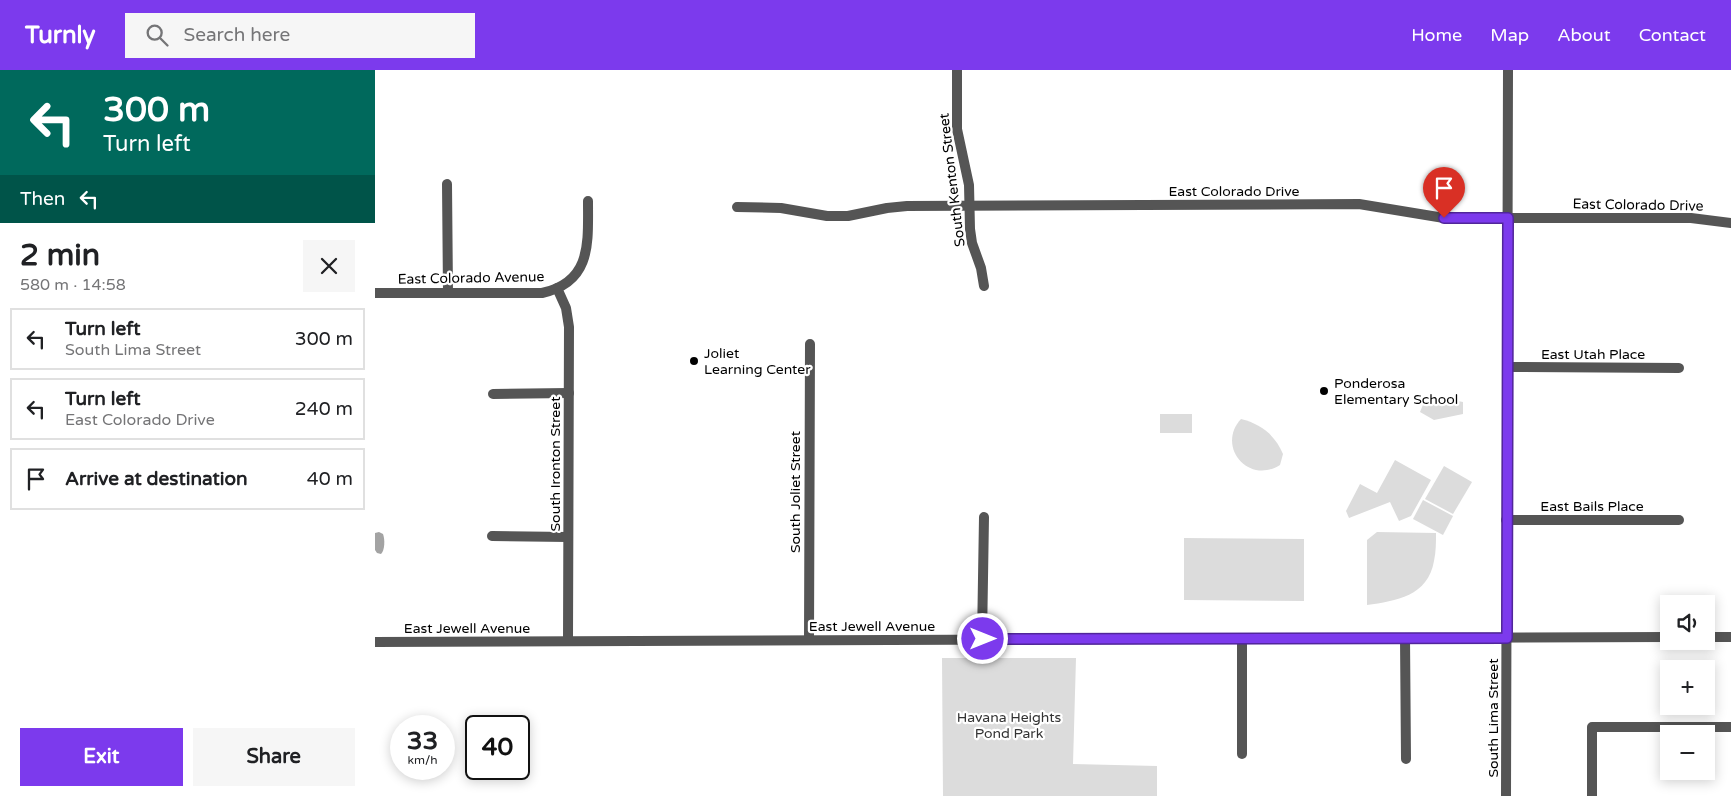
<!DOCTYPE html>
<meta charset="utf-8">
<style>
body{margin:0;font-family:"Varela Round",sans-serif;background:#f6f6f6;color:#202124;height:100vh;display:flex;flex-direction:column;font-size:19px;white-space:nowrap}
*{box-sizing:border-box;margin:0}
p{font-size:16px;color:#757577}
.icon{flex:none;width:28px;height:28px;fill:none;stroke:currentColor;stroke-width:2;stroke-linecap:round;stroke-linejoin:round}
.map{position:relative;flex:1;overflow:hidden}
.panel{display:flex;flex-direction:column;background:#fff;width:375px}
.panel>*{flex:none}
.guide{background:#00695c;color:#fff;overflow:hidden}
.controls{position:absolute;left:1285px;top:525px;display:grid;gap:10px}
.controls a{display:grid;place-items:center;width:55px;height:55px;border-radius:0px;background:#fff;box-shadow:0 2px 12px #0003;font-size:25px}
.speed{position:absolute;left:15px;top:645px;display:flex;gap:10px;font-size:25px;font-weight:700;text-align:center}
.speed>*{display:grid;place-content:center;width:65px;height:65px;border-radius:50%;background:#fff;box-shadow:0 2px 12px #0003;line-height:1}
.speed small{font-size:12px;font-weight:400}
.speed .limit{border:2px solid #111;border-radius:8px;background:#fff;color:#111}
.pin{position:absolute;display:grid;place-items:center;width:42px;height:42px;color:#fff;margin:-51px -21px;border-radius:50% 50% 50% 0;rotate:-45deg;box-shadow:0 0 5px #0007}
.pin .icon{rotate:45deg}
.me{position:absolute;width:55px;margin:-28px;rotate:90deg;stroke-linejoin:round;filter:drop-shadow(0 0 4px #0008)}
.turn{display:flex;align-items:center;gap:18px;height:105px;padding:0 20px;font-size:22px}
.turn .icon{width:65px;height:65px;stroke-width:2.5}
.turn b{display:block;font-size:35px;line-height:42px}
.then{display:flex;align-items:center;height:48px;padding:0 20px;background:#0003;gap:10px;font-size:19px}
.round{display:grid;place-items:center;flex:none;width:52px;height:52px;border-radius:0px;background:#f6f6f6}
.summary{display:flex;align-items:center;justify-content:space-between;height:85px;padding:0 20px}
h1{font-size:30px;font-weight:700;line-height:38px}
.primary-button{display:flex;gap:10px;margin-top:auto;padding:10px 20px}
.primary-button a{flex:1;height:58px;border-radius:0px;background:#7c3aed;color:#fff;font-size:20px;font-weight:700;line-height:58px;text-align:center}
.primary-button a+a{background:#f6f6f6;color:#202124}
ul{padding:0;list-style:none}
li{display:flex;align-items:center;gap:15px;height:62px;margin:0 10px 8px;padding:0 10px;border:2px solid #e0e0e0;border-radius:0px}
li div{flex:1}
li b{display:block;font-size:19px}
li em{font-style:normal}
header{display:flex;align-items:center;gap:30px;box-sizing:border-box;height:70px;padding:0 25px;background:#7c3aed;color:#fff}
header strong{font-size:24px}
nav{display:flex;gap:28px;margin-inline-start:auto;font-size:18px}
.search{width:350px;height:45px;background:#f6f6f6;display:flex;align-items:center;gap:12px;box-sizing:border-box;padding:0 18px;border-radius:0px;color:#757577;font-size:19px}
main{display:flex;flex:1;min-height:0}
.map>svg:first-child{display:block}
.green{fill:#dcdcdc}
.water{fill:#a3a3a3}
.lines{fill:none;stroke-linecap:round;stroke-linejoin:round}
.minor{stroke:#555;stroke-width:10}
.tertiary{stroke:#555;stroke-width:10}
.route-casing{stroke:#51269a;stroke-width:12}
.route{stroke:#7c3aed;stroke-width:9}
.poi-dot{fill:#000;stroke:#fff;stroke-width:2}
.labels{text-anchor:middle;dominant-baseline:central;stroke-width:4.5;stroke-linejoin:round;paint-order:stroke}
.street-label{font-size:14px;fill:#000;stroke:#fff}
.poi-label{font-size:14px;fill:#000;stroke:#fff;text-anchor:start}
.park-label{font-size:14px;fill:#333;stroke:#fff}
</style>
<header>
<strong>Turnly</strong>
<div class="search"><svg class="icon" aria-label="search" viewBox="0 0 24 24"><circle cx="10" cy="10" r="6"/><path d="M15 15l6 6"/></svg>Search here</div>
<nav><a>Home</a><a>Map</a><a>About</a><a>Contact</a></nav>
</header>
<main>
<section class="panel">
<div class="guide">
<div class="turn"><svg class="icon" aria-label="left" viewBox="0 0 24 24"><path d="M17 20v-9H6M10 6l-5 5 5 5"/></svg><div><b>300 m</b>Turn left</div></div>
<div class="then">Then<svg class="icon" aria-label="left" viewBox="0 0 24 24"><path d="M17 20v-9H6M10 6l-5 5 5 5"/></svg></div>
</div>
<div class="summary"><div><h1>2 min</h1><p>580 m · 14:58</p></div><a class="round"><svg class="icon" aria-label="close" viewBox="0 0 24 24"><path d="M6 6l12 12M18 6L6 18"/></svg></a></div>
<ul>
<li><svg class="icon" aria-label="left" viewBox="0 0 24 24"><path d="M17 20v-9H6M10 6l-5 5 5 5"/></svg><div><b>Turn left</b><p>South Lima Street</p></div><em>300 m</em></li>
<li><svg class="icon" aria-label="left" viewBox="0 0 24 24"><path d="M17 20v-9H6M10 6l-5 5 5 5"/></svg><div><b>Turn left</b><p>East Colorado Drive</p></div><em>240 m</em></li>
<li><svg class="icon" aria-label="arrive" viewBox="0 0 24 24"><path d="M6 21V4h12l-3 4 3 4H6"/></svg><div><b>Arrive at destination</b></div><em>40 m</em></li>
</ul>
<div class="primary-button"><a>Exit</a><a>Share</a></div>
</section>
<div class="map">
<svg width="1356" height="726" viewBox="0 0 1356 726">
<rect width="100%" height="100%" fill="#fff"/>
<g class="green">
<path d="M1052 325 1088 332V344L1059 350 1045 342Z"/>
<rect x="785" y="344" width="32" height="19"/>
<path d="M866 349C886 354 900 365 908 384L905 395C873 415 841 376 866 349Z"/>
<path d="M1020 390 1056 410 1036 446 1024 451 1015 432 974 448 971 441 985 414 1002 423Z"/>
<path d="M1069 396 1097 412 1078 444 1050 429Z"/>
<path d="M1048 430 1078 446 1068 465 1038 449Z"/>
<path d="M1002 462 1061 463C1061 472 1061 482 1059 491 1053 526 1021 531 992 535V470Z"/>
<path d="M809 468 929 469V531L809 530Z"/>
<path d="M567 588H701L698 694 782 696V726H568Z"/>
</g>
<path class="water" d="M4 462 8 464C10 469 10 480 6 484L2 483 0 480V463Z"/>
<g class="lines">
<g class="minor">
<path d="M582 0V59L594 115 595 159 597 173 606 198 609 216"/>
<path d="M72 114 73 223"/>
<path d="M362 137 406 138 452 146H473L512 138 532 136 984 134 1069 148H1316L1356 153"/>
<path d="M182 218 191 238 194 257 193 571"/>
<path d="M0 223H167C217 212 213 173 213 131"/>
<path d="M1132 297 1304 298"/>
<path d="M118 324 194 323"/>
<path d="M1131 450H1304"/>
<path d="M117 466 193 467"/>
<path d="M1030 568 1031 689"/>
<path d="M607 569 609 447"/>
<path d="M434 570 435 274"/>
<path d="M867 684V569"/>
<path d="M1217 726V657H1356"/>
</g>
<g class="tertiary">
<path d="M1331 567H1356"/>
<path d="M0 572 1294 567"/>
<path d="M1131 726 1133 0"/>
</g>
</g>
<g class="lines">
<g class="route-casing">
<path id="route" d="M608 569 1132 568 1133 148H1069"/>
</g>
<use href="#route" class="route"/>
</g>
<g class="poi-dot">
<circle cx="319" cy="291" r="5"/>
<circle cx="949" cy="321" r="5"/>
</g>
<g class="labels">
<g class="street-label">
<text transform="translate(577 110) rotate(-97)">South Kenton Street</text>
<text x="859" y="121">East Colorado Drive</text>
<text transform="translate(1263 135) rotate(1)">East Colorado Drive</text>
<text transform="translate(96 208) rotate(-1)">East Colorado Avenue</text>
<text x="1218" y="284">East Utah Place</text>
<text transform="translate(180 394) rotate(-90)">South Ironton Street</text>
<text transform="translate(420 422) rotate(-90)">South Joliet Street</text>
<text x="1217" y="436">East Bails Place</text>
<text x="497" y="556">East Jewell Avenue</text>
<text x="92" y="558">East Jewell Avenue</text>
<text transform="translate(1118 648) rotate(-90)">South Lima Street</text>
</g>
<g class="poi-label">
<text x="329" y="283">Joliet<tspan x="329" dy="16">Learning Center</tspan></text>
<text x="959" y="313">Ponderosa<tspan x="959" dy="16">Elementary School</tspan></text>
</g>
<g class="park-label">
<text x="634" y="647">Havana Heights<tspan x="634" dy="16">Pond Park</tspan></text>
</g>
</g>
</svg>
<div class="controls">
<a><svg class="icon" aria-label="sound" viewBox="0 0 24 24"><path d="M4 9h4l5-4v14l-5-4H4zM17 9q2 3 0 6"/></svg></a>
<a>+</a>
<a>−</a>
</div>
<div class="speed"><div>33<small>km/h</small></div><div class="limit">40</div></div>
<div class="pin" style="left:1069px;top:148px;background:#d93025"><svg class="icon" aria-label="arrive" viewBox="0 0 24 24"><path d="M6 21V4h12l-3 4 3 4H6"/></svg></div>
<svg class="me" style="left:608px;top:569px" viewBox="-20 -20 40 40"><circle r="17" fill="#7c3aed" stroke="#fff" stroke-width="3"/><path d="M0-11L8 9 0 5-8 9z" fill="#fff"/></svg>
</div>
</main>
